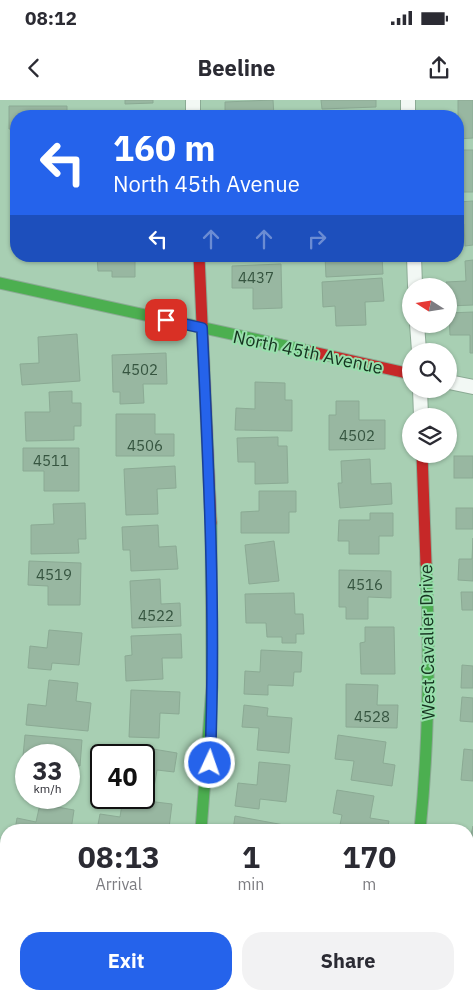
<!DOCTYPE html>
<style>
body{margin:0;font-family:"IBM Plex Sans",sans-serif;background:#f2f2f3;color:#2b2b33;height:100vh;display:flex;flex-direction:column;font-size:19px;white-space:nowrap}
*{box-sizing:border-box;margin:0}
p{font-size:16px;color:#7c7c81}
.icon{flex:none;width:28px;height:28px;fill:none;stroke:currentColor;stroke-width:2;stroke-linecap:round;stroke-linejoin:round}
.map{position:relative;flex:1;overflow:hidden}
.side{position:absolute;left:0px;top:724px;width:474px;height:176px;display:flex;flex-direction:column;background:#fff;border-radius:20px 20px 0 0;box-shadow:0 1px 4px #0004}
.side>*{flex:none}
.banner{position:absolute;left:10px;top:10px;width:454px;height:152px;border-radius:20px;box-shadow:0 1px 4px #0004;background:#2563eb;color:#fff;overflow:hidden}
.needle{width:32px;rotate:282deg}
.tools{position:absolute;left:402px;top:178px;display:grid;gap:10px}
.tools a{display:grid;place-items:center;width:55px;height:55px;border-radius:50%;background:#fff;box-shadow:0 1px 4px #0004;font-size:25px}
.speed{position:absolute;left:15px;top:644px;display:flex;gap:10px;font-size:25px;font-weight:700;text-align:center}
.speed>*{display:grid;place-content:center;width:65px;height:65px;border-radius:50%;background:#fff;box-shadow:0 1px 4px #0004;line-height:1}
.speed small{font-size:12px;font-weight:400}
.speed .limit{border:2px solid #111;border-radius:8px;background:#fff;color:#111}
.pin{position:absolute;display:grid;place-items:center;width:42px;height:42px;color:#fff;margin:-21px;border-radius:10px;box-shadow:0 2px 8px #0006}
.me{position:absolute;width:55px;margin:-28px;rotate:3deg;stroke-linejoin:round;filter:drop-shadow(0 0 4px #0008)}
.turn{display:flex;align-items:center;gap:18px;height:105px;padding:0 20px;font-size:22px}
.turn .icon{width:65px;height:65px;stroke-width:2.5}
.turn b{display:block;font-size:35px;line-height:42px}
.lanes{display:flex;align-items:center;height:48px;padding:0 20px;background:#0003;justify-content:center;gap:25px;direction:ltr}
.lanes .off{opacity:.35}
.eta{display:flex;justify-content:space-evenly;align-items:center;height:85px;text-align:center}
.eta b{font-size:30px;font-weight:800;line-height:35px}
.action{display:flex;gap:10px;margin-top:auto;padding:10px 20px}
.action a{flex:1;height:58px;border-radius:20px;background:#2563eb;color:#fff;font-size:20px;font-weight:800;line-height:58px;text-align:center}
.action a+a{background:#f2f2f3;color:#2b2b33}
.status{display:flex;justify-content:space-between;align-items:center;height:35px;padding:0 25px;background:#fff;direction:ltr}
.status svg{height:14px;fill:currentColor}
header{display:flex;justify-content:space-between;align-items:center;height:65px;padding:0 20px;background:#fff;font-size:22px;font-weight:800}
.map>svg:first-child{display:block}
.building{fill:#98b7a1;stroke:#8baa94}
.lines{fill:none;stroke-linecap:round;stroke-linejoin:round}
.street-casing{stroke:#8baa94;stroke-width:16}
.fast-casing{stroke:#8baa94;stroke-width:13}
.jam-casing{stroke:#8baa94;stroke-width:13}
.street{stroke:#f2f8f4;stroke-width:14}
.fast{stroke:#4caf50;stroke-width:11}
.jam{stroke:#c62828;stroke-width:11}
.route-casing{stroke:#184099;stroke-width:12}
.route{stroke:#2563eb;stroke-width:9}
.labels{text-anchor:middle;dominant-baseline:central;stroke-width:4;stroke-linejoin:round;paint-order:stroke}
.number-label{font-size:15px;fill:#365540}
.street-label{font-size:18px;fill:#163420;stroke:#98dfac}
</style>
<div class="status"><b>08:12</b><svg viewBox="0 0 49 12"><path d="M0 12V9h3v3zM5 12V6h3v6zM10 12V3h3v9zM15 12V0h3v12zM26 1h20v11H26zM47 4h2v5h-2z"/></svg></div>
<header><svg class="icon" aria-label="back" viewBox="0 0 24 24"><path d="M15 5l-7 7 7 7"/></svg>Beeline<svg class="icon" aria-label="share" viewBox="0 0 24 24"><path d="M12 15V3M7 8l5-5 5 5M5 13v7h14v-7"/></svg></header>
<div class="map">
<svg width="473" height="899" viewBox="0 0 473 899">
<rect width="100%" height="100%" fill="#a8cfb3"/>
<g class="building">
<path d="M125 0H153V3L125 4Z"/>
<path d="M273 0 274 16H225V2Z"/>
<path d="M321 0H376V7L322 9Z"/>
<path d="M458 0H473V38L458 39Z"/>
<path d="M9 6H67V16H16V29H9Z"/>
<path d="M461 50H473V92H458V70H461Z"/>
<path d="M16 86V110H13L12 87Z"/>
<path d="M473 101V145L465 146 464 124 458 125V102Z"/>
<path d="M36 156H75V157L36 158Z"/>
<path d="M97 156H135V177H112V171H98Z"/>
<path d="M234 156H281V157L234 159Z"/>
<path d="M325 156H382L383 174 326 177Z"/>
<path d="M473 160V205L449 206V186H447L446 182 466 181 465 161Z"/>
<path d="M281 164 282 208 253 209V188H232V166Z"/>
<path d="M382 178 384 201 365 202 366 225 336 226 335 206 323 207 322 182Z"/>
<path d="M473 212V253H470V235H450L449 213Z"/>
<path d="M77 234 80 281 22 285 20 264 39 263 38 237Z"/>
<path d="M166 253 167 284H143L144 303 120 304V292H113L112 255Z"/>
<path d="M255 282 285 283V300H292V331L235 330 236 308 255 309Z"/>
<path d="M72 291V303H81V326H74V340L26 341 25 312H50L49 292Z"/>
<path d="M336 301H359V320H385V349L329 350V315H336Z"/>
<path d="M116 314H155V334H174V356H116Z"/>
<path d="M278 337V346H287L288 383 255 384V362H238L237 338Z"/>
<path d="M23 348H79V391H44V371H23Z"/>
<rect x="454" y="356" width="19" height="22"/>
<path d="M370 359 371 384 391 383 392 404 340 408 338 383H342L341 361Z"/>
<path d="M175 366 176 388 157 389 158 414 126 415 124 369Z"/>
<path d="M259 391H296V412H289V433H241V412L259 411Z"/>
<path d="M85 403 86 439H78L79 453 31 454V425L54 424 53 404Z"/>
<rect x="456" y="408" width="17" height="21"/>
<path d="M370 413H393V436H379V454H349V441H338L339 420H370Z"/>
<path d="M158 425 159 447 176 446 178 469 131 471 130 450H123L122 427Z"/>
<path d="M473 438V481L458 480 459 459H472Z"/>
<path d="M274 441 279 481 249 484 245 445Z"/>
<path d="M29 461 81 463 80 505H48V486L28 485Z"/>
<path d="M339 470 391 471V498L368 497V519H346V507H339Z"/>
<path d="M160 479 161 504 180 503 181 526 132 528 130 481Z"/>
<path d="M461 492H473V510H462Z"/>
<path d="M294 493 295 514H303L304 534H296V543H282V537H267L266 523H246L245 494Z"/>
<path d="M365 527H394L395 574H361L360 543 365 542Z"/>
<path d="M49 530 82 533 79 565 52 563 51 570 28 568 30 546 47 548Z"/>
<path d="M181 534 182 558H162L163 579 126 581 125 556 132 555 131 536Z"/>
<path d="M261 550 302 552 301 572H294L293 586 268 585V595L244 594 245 571 260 572Z"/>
<path d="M462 565 473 566V588H461Z"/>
<path d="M49 580 78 583 76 601 91 603 88 631 26 625 28 604 46 606Z"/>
<path d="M346 584 378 585 377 605H398L397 628 346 627Z"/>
<path d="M131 590 180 592 179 614 160 613 159 638 129 637Z"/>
<path d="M462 597 473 598V622L460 621Z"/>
<path d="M244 605 268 608 267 616 292 618 289 653 257 650 259 628 242 627Z"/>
<path d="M25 635 82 640 80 666 71 665 70 686 69 655 23 656Z"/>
<path d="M338 635 386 642 383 663 395 665 392 686 351 680 354 661 335 659Z"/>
<path d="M129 645 177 653 174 672 157 670 153 693 144 692V655H127Z"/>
<path d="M464 649 473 650V681L461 680Z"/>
<path d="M259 662 290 665 286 702 260 699 259 709 235 706 238 683 257 685Z"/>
<path d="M337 690 374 696 370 718 389 721 387 730H339L342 715 333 713Z"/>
<path d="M123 698 172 704 169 728 150 725 149 730H97L100 714 120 717Z"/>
<path d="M40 704 74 710 71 730H15L17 718 36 722Z"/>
<path d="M235 716 284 725 283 730H233Z"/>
<path d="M473 726V757L468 756V734L471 735Z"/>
<path d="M469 769H473V818L468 816Z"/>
<path d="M5 806H6V853L0 852V833Z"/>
<path d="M468 828 473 829V873L468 872Z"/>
<path d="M0 884 6 885V894H43L41 899H0Z"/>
<path d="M468 885 473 886 471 899H442L443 894H468Z"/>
<path d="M87 894H137L136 899H87Z"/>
<path d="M214 894H260L259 899H213Z"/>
<path d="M305 894H351L350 899H330Z"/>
</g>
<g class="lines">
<g class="street-casing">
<g id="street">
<path d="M193 0V16"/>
<path d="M408 0V16"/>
<path d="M414 156 415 186"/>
<path d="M417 224 419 251"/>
<path d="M449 282 473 287"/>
<path d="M420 289 421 316"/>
<path d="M170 899 171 894"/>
<path d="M388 899 390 894"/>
</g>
</g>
<g class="fast-casing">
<g id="fast">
<path d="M0 183 304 250"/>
<path d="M201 730 212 587 211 423"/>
<path d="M420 730C429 641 430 553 426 464"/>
</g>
</g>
<g class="jam-casing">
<g id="jam">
<path d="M199 156 211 423"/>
<path d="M304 250 411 274"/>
<path d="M422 354 426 464"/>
</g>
</g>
<use href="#street" class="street"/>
<use href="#fast" class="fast"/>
<use href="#jam" class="jam"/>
</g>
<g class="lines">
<g class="route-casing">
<path id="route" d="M166 220 202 228C209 373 216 518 210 663"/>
</g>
<use href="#route" class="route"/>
</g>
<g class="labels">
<g class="number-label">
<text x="256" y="177">4437</text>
<text x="140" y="269">4502</text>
<text x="357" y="335">4502</text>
<text x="145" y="345">4506</text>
<text x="51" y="360">4511</text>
<text x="54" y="474">4519</text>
<text x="365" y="484">4516</text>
<text x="156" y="515">4522</text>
<text x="372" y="616">4528</text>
</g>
<g class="street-label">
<text transform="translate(308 252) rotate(12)">North 45th Avenue</text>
<text transform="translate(427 542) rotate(-91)">West Cavalier Drive</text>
</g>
</g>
</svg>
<div class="tools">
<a><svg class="needle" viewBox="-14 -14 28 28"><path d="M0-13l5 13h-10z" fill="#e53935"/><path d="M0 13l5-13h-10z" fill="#7c7c81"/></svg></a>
<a><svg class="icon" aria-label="search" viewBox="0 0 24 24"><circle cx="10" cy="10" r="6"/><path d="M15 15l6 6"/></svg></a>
<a><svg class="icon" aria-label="layers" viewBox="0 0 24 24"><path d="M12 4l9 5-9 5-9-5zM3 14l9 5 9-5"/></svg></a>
</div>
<div class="speed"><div>33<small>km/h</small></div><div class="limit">40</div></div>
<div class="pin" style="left:166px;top:220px;background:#d93025"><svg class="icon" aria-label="arrive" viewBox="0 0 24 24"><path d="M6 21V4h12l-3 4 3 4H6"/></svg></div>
<svg class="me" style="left:210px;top:663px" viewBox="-20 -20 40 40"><circle r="17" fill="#2563eb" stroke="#fff" stroke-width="3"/><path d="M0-11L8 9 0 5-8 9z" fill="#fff"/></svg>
<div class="banner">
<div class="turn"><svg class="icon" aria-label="left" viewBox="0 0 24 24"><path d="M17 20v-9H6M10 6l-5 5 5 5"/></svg><div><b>160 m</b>North 45th Avenue</div></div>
<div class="lanes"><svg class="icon" aria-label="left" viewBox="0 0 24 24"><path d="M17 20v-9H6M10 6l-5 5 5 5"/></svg><svg class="icon off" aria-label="ahead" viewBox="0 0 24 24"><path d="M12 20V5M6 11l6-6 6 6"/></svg><svg class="icon off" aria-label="ahead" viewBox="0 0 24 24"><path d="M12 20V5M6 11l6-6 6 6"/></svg><svg class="icon off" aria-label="right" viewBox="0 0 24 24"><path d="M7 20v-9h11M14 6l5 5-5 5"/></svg></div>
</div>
<section class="side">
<div class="eta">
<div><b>08:13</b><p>Arrival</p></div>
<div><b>1</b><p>min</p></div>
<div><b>170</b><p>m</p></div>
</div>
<div class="action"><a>Exit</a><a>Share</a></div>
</section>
</div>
